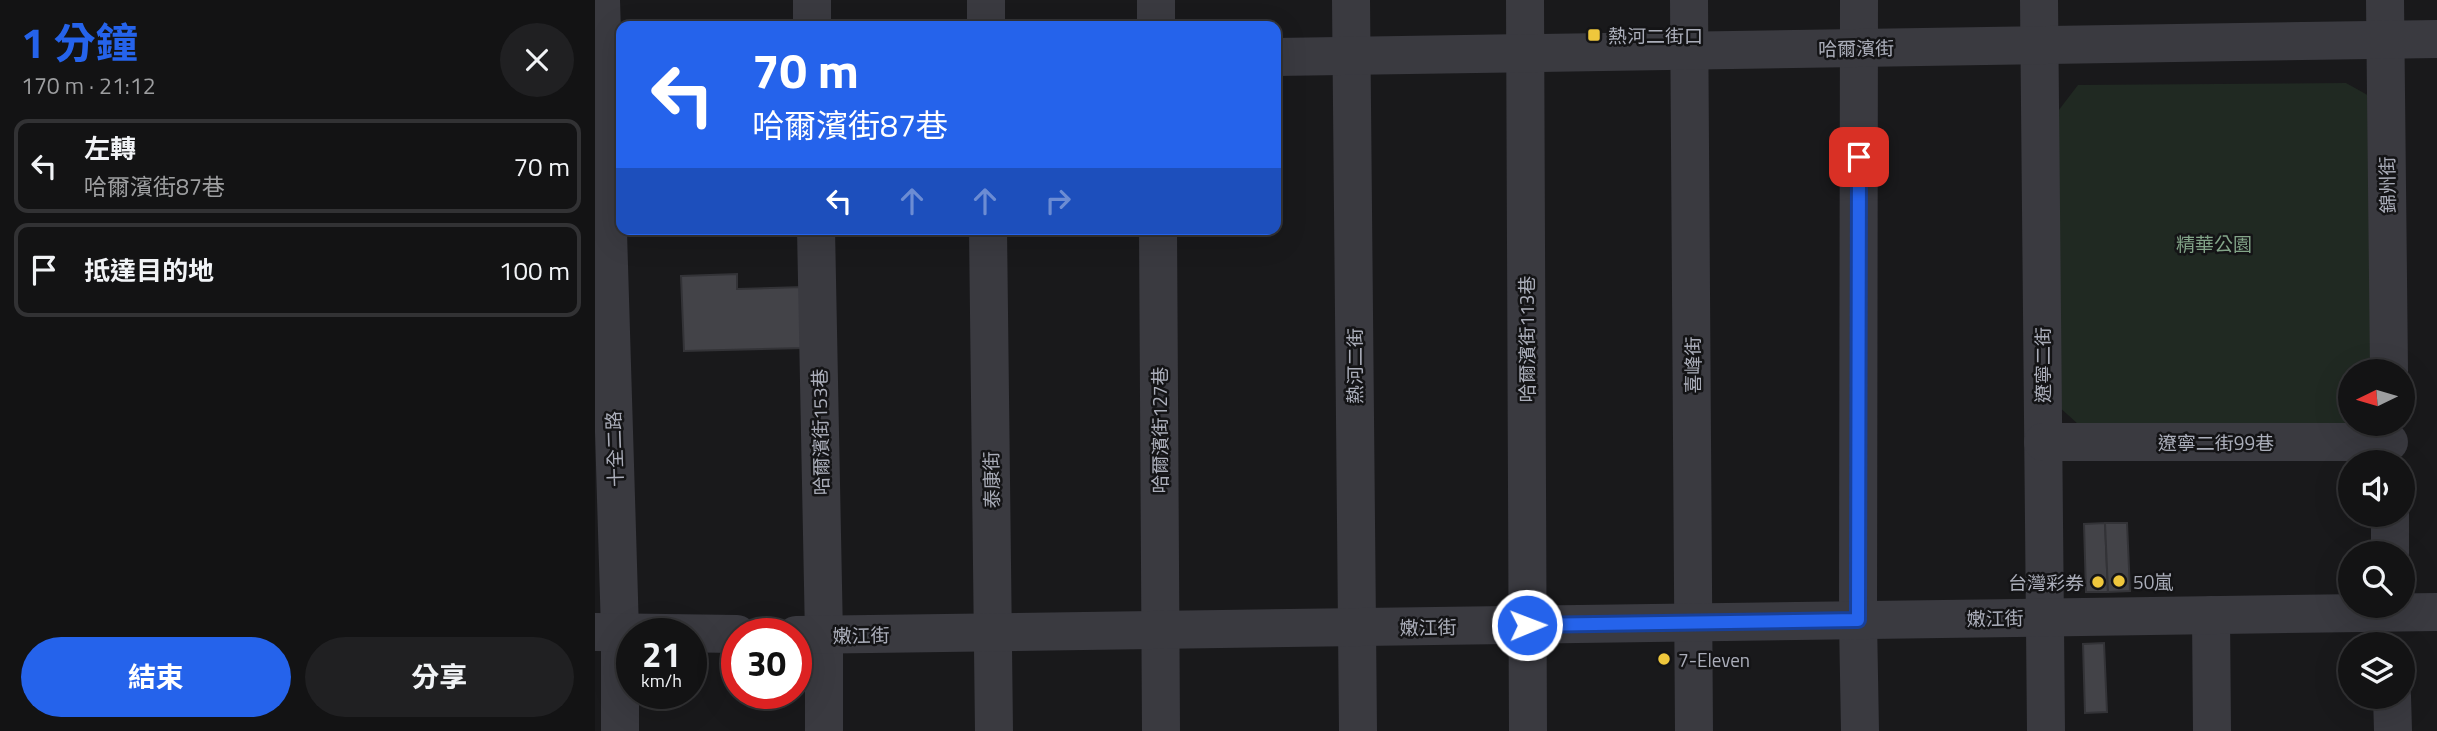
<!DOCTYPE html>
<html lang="zh-TW">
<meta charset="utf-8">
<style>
body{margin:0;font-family:"Titillium Web","Noto Sans TC",sans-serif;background:#202022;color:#f1f3f6;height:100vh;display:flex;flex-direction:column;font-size:26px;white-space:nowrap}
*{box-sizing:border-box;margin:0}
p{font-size:23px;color:#9d9ea0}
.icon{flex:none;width:38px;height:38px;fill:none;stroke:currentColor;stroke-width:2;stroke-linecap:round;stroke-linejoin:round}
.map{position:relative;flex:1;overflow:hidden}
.drawer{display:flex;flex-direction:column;background:#131314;width:595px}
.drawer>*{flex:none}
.top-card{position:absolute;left:21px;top:21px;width:665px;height:214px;border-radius:14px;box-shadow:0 7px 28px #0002,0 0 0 2px #323234;background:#2563eb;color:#fff;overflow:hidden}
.needle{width:46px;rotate:265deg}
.buttons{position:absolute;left:1743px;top:359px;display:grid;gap:14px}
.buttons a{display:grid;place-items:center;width:77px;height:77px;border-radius:50%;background:#131314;box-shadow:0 7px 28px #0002,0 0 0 2px #323234;font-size:35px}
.speed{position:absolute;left:21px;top:618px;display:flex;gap:14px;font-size:35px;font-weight:700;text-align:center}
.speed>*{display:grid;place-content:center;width:91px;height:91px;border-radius:50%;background:#131314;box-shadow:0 7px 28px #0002,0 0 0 2px #323234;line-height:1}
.speed small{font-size:18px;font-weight:400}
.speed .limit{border:10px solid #d22;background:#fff;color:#111}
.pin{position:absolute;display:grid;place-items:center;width:60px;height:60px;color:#fff;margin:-30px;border-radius:14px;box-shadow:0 4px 10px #0006}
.me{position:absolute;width:77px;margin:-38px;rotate:89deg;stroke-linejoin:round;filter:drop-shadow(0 0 5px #0008)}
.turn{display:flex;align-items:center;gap:24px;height:147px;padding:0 21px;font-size:32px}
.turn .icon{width:91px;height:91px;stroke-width:2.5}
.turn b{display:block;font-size:49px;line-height:60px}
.lanes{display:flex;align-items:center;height:66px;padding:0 21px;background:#0003;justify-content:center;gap:35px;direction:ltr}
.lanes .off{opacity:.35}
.round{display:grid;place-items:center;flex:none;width:74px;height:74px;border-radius:37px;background:#202022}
.summary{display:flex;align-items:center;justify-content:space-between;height:119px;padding:0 21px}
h1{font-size:42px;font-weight:700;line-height:52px;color:#2563eb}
.cta{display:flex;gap:14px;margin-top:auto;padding:14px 21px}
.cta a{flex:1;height:80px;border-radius:42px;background:#2563eb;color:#fff;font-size:28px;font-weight:700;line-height:80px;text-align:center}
.cta a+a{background:#202022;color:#f1f3f6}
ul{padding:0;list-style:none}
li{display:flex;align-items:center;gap:21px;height:94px;margin:0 14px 10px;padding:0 7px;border:4px solid #323234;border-radius:14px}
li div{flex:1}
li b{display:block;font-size:26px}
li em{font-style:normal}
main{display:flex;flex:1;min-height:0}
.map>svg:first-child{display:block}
.green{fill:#202922}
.building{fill:#434348;stroke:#333337;stroke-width:2}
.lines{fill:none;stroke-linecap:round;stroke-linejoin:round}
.minor{stroke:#3a3a40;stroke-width:38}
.route-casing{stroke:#184099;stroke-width:18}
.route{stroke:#2563eb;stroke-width:12}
.poi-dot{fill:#efc73c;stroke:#141416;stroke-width:2.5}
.labels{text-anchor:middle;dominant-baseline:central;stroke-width:5;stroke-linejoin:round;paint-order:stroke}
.poi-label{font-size:19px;fill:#abaeba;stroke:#141416;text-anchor:start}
.street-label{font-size:19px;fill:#abaeba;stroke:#141416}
.park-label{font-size:19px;fill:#83a589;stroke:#141416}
</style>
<main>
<section class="drawer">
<div class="summary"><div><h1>1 分鐘</h1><p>170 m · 21:12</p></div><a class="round"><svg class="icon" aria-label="close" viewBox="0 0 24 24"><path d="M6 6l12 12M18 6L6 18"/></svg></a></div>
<ul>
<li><svg class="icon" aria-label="left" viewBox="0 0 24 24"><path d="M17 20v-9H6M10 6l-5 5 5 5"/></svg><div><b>左轉</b><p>哈爾濱街87巷</p></div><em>70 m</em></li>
<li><svg class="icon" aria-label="arrive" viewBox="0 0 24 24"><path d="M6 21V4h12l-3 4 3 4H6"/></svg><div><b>抵達目的地</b></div><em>100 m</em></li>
</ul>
<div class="cta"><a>結束</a><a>分享</a></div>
</section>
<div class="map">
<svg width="1842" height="731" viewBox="0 0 1842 731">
<rect width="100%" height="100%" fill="#19191b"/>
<path class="green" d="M1751 83 1776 97 1780 371H1755V424H1483L1462 405 1460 115 1483 85Z"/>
<g class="building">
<path d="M142 274V289L208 287 209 348 89 351 86 276Z"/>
<path d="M1510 523 1513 592H1491L1489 524Z"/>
<path d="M1510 523H1532L1535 591 1513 592Z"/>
<path d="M1509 643 1512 712 1490 713 1488 644Z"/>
</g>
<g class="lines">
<g class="minor">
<path d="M6 0 25 631V731"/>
<path d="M217 0V26"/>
<path d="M391 0V26"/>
<path d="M756 0 763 731"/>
<path d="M930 0 933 731"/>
<path d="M1094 0 1099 731"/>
<path d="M1264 0 1263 620 1265 731"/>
<path d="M1444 0 1451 731"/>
<path d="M1790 0 1794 371"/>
<path d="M561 26V0"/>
<path d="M681 57 1842 39"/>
<path d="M221 229 229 636V731"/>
<path d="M393 229 399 731"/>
<path d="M563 229 566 731"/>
<path d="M1448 442H1794"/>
<path d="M1795 514V553"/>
<path d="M1616 615 1617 731"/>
<path d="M0 632 142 634"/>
<path d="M201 635 1842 612"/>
<path d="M1797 696 1798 731"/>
</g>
</g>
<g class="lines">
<g class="route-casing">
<path id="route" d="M932 625 1263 620 1264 157"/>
</g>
<use href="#route" class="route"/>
</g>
<g class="poi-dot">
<rect x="992" y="28" width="14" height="14" rx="3.5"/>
<circle cx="1524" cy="581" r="7"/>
<circle cx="1503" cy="582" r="7"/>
<circle cx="1069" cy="659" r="7"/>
</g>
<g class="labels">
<g class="poi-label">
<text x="1013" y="35">熱河二街口</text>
<text x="1538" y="581">50嵐</text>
<text x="1489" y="582" text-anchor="end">台灣彩券</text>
<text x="1083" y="659">7-Eleven</text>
</g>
<g class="street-label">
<text transform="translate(1261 48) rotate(-1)">哈爾濱街</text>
<text transform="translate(1792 185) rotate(-91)">錦州街</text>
<text transform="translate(931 339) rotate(-90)">哈爾濱街113巷</text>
<text transform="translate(1097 365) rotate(-90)">喜峰街</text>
<text transform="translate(1447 365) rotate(-90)">遼寧二街</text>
<text transform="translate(759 366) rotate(-90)">熱河二街</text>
<text transform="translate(564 430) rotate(-90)">哈爾濱街127巷</text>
<text transform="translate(225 432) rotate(-91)">哈爾濱街153巷</text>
<text x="1621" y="442">遼寧二街99巷</text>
<text transform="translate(19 449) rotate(-92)">十全二路</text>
<text transform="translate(396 480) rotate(-91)">泰康街</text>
<text transform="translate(1400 618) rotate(-1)">嫩江街</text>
<text transform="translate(833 627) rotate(-1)">嫩江街</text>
<text transform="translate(266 635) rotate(-1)">嫩江街</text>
</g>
<g class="park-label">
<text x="1619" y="243">精華公園</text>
</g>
</g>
</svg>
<div class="buttons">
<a><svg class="needle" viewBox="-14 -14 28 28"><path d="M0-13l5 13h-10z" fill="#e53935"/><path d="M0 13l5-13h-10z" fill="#9d9ea0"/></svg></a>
<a><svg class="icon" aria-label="sound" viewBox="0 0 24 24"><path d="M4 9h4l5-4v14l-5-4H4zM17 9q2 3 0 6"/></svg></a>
<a><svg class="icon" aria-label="search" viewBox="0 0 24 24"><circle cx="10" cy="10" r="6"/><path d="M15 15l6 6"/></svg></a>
<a><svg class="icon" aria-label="layers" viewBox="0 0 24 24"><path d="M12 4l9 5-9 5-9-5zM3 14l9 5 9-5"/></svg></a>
</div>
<div class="speed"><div>21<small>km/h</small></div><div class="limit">30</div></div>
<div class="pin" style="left:1264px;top:157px;background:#d93025"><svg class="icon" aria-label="arrive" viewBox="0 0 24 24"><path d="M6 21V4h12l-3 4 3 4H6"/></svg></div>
<svg class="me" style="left:932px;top:625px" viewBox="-20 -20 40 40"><circle r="17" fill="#2563eb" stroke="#fff" stroke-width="3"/><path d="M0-11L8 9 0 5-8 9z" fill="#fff"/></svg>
<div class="top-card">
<div class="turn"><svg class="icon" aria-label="left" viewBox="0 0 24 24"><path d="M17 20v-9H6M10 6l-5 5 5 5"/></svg><div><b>70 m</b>哈爾濱街87巷</div></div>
<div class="lanes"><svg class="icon" aria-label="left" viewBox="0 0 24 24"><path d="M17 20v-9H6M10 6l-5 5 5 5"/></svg><svg class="icon off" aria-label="ahead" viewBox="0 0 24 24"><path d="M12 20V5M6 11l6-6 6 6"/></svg><svg class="icon off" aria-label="ahead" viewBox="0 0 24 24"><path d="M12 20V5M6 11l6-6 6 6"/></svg><svg class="icon off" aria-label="right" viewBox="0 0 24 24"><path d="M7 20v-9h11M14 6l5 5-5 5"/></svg></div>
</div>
</div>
</main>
